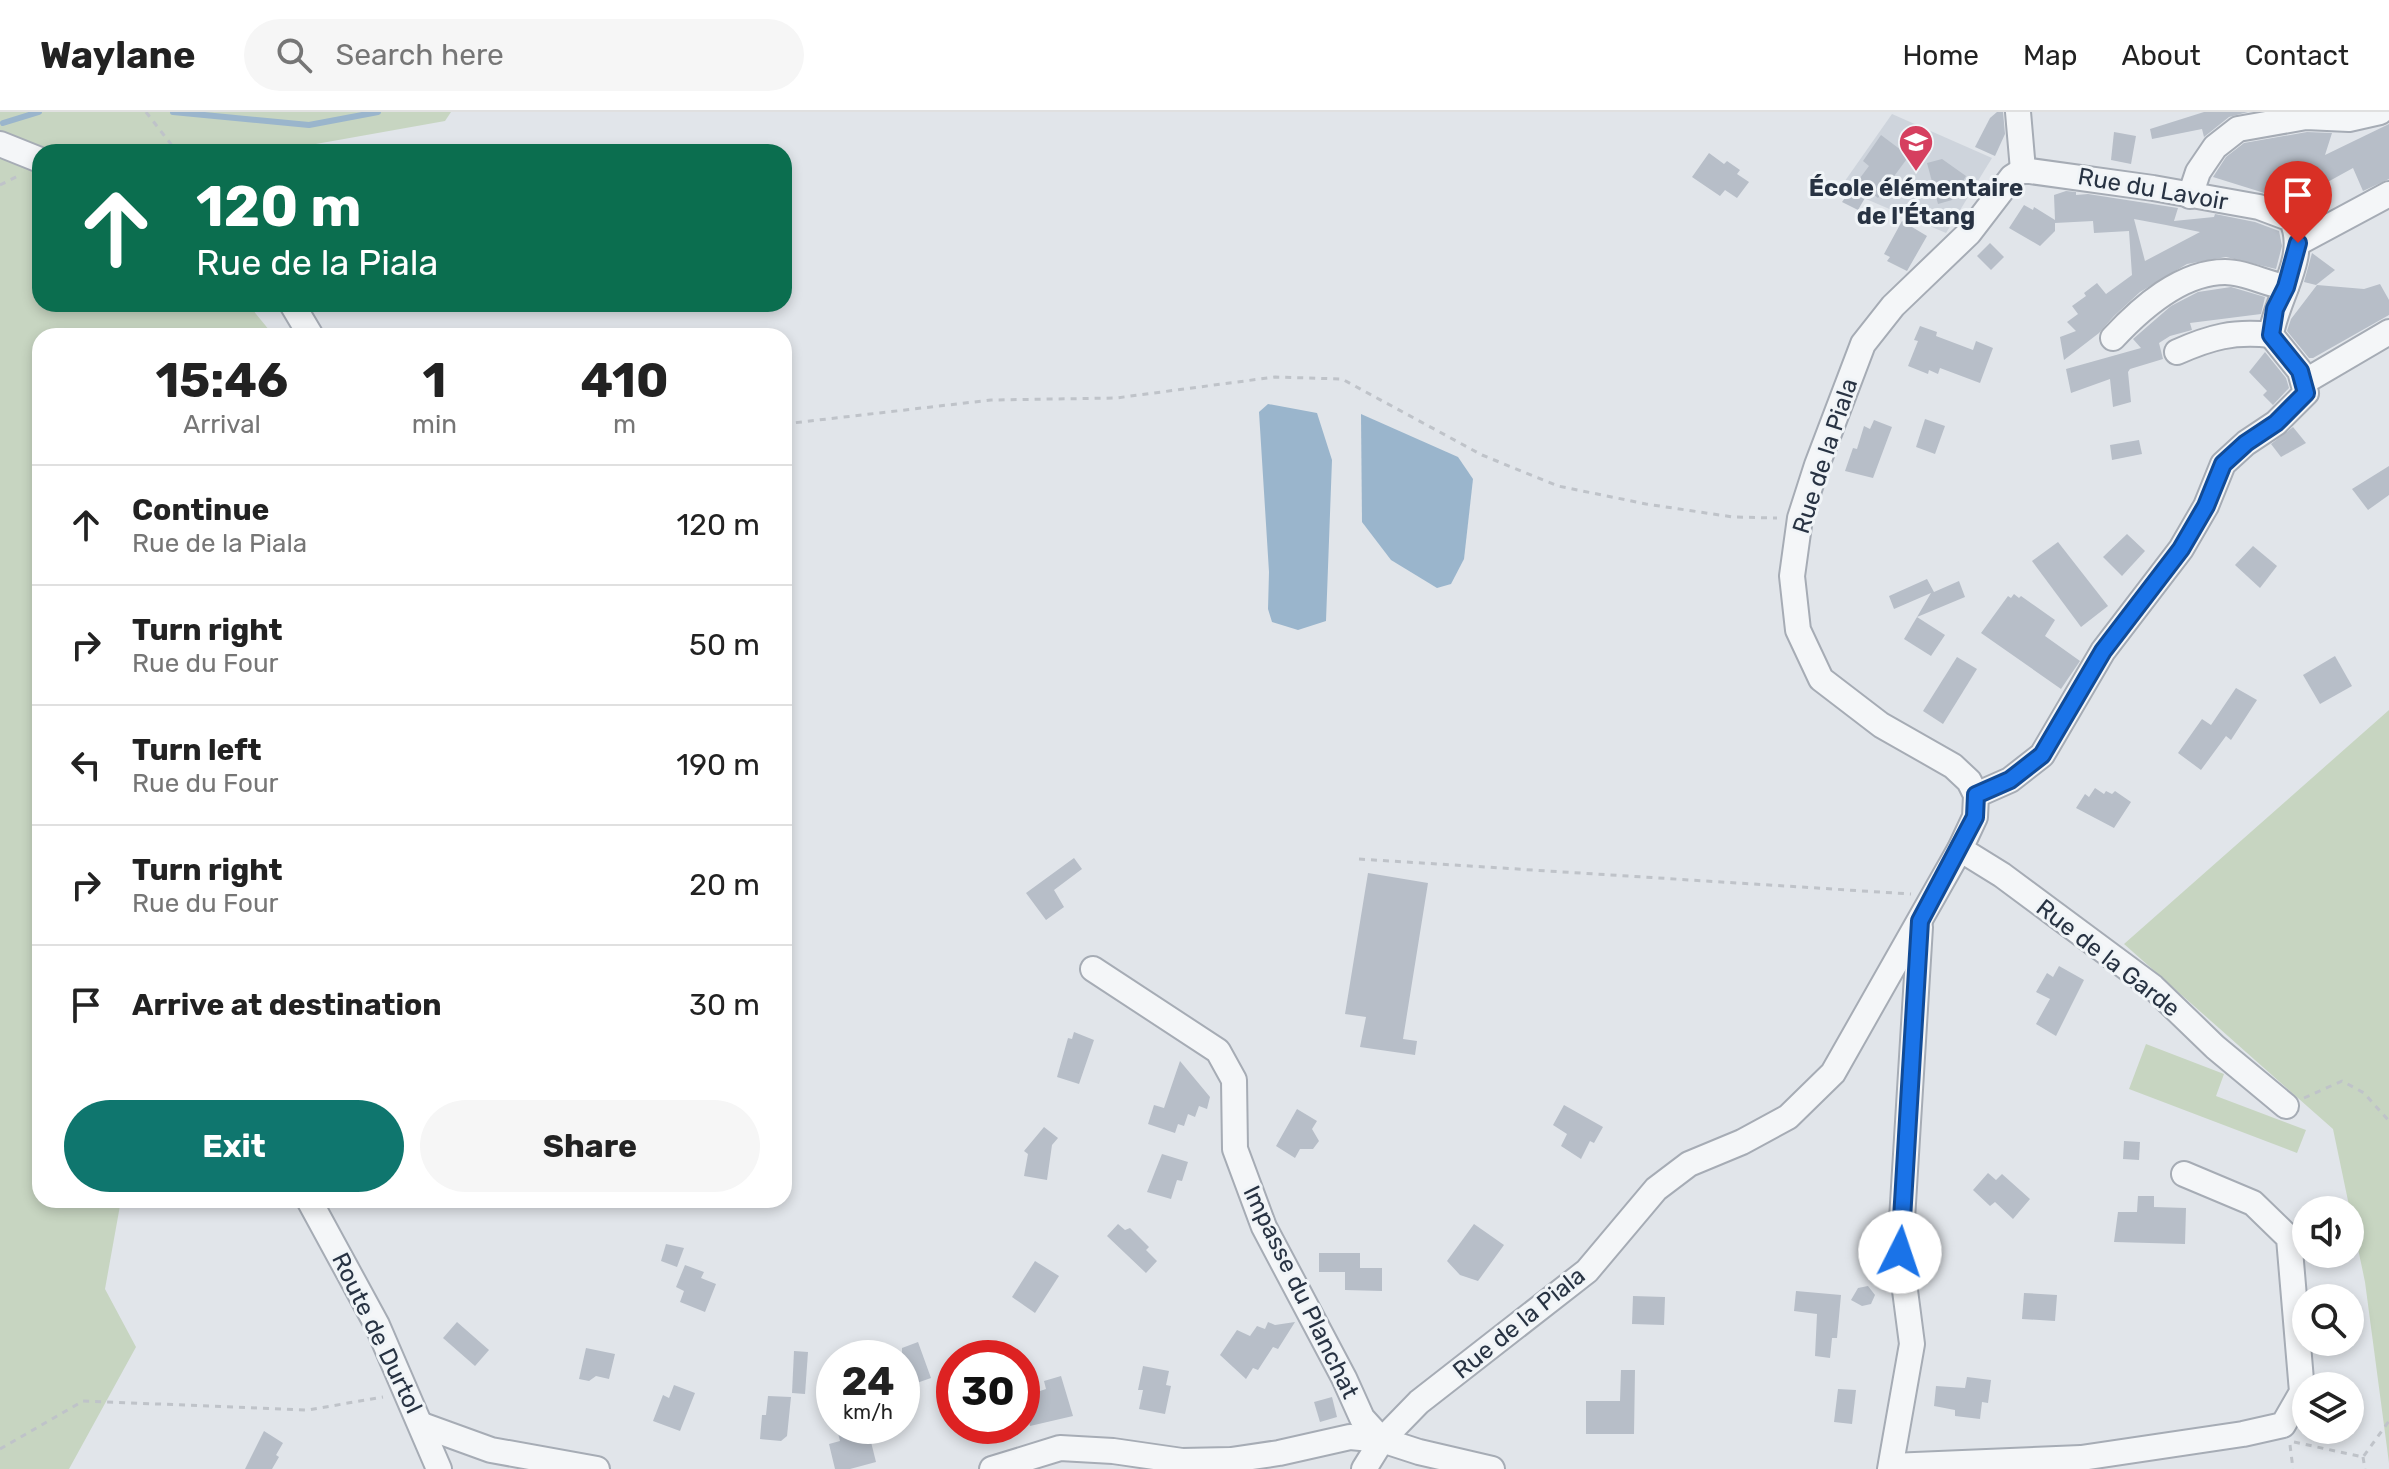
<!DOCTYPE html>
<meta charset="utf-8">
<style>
body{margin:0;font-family:Rubik,sans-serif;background:#f6f6f6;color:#222;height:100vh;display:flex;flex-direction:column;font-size:30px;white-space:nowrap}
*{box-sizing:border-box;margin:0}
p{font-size:26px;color:#767676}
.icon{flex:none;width:44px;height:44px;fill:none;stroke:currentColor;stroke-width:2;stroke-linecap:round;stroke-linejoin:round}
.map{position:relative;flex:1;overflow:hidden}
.drawer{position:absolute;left:32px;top:216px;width:760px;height:880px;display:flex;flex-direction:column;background:#fff;border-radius:24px;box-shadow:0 4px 12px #0003}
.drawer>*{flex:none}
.guide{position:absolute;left:32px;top:32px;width:760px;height:168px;border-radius:24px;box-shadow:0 4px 12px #0003;background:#0b6e4f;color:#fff;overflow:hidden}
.buttons{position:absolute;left:2292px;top:1084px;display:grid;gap:16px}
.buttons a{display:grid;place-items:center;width:72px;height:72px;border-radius:50%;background:#fff;box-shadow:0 4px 12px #0003;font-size:40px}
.speed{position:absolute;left:816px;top:1228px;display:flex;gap:16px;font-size:40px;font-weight:700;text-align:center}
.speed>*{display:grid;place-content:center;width:104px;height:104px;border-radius:50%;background:#fff;box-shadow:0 4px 12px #0003;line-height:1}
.speed small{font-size:20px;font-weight:400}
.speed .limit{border:12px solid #d22;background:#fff;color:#111}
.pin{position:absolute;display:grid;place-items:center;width:68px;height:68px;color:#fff;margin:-82px -34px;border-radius:50% 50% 50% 0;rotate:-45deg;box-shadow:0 0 8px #0007}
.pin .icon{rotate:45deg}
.me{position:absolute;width:88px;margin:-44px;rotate:4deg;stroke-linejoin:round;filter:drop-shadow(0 0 6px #0008)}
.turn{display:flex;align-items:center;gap:28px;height:168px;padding:0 32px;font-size:36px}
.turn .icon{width:104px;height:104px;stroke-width:2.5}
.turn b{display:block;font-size:56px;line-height:68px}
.eta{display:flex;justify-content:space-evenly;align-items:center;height:136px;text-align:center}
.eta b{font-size:48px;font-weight:700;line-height:56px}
.action{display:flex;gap:16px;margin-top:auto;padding:16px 32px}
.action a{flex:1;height:92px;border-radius:48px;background:#0f766e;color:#fff;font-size:32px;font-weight:700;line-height:92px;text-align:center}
.action a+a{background:#f6f6f6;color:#222}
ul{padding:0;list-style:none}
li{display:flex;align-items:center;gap:24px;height:120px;padding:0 32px;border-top:2px solid #e0e0e0}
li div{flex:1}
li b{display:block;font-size:30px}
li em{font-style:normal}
header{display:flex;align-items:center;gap:48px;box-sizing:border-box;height:112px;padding:0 40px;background:#fff;border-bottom:2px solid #e0e0e0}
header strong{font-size:38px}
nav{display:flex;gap:44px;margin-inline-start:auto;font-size:28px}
.search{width:560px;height:72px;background:#f6f6f6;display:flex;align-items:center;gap:20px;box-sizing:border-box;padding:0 28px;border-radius:44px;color:#767676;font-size:30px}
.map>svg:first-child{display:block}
.built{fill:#ced4dc}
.green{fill:#c7d5c1}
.water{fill:#9ab5cc}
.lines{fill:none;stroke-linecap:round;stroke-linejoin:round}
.stream{stroke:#9ab5cc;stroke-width:6}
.building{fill:#b7bec8;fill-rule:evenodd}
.minor-casing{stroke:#a6acb5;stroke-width:28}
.path{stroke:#bfc3c9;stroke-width:3;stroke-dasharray:6 6;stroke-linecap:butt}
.minor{stroke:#f4f6f8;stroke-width:24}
.route-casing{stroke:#114b97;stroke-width:20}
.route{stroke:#1a73e8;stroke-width:14}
.labels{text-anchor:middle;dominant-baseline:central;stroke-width:6;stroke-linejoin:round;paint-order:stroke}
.poi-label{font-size:24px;font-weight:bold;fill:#283343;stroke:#f0f4f7}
.street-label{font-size:24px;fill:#283343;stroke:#f0f4f7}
</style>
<header>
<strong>Waylane</strong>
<div class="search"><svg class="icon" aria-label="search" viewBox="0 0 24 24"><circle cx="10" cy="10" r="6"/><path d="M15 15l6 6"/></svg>Search here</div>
<nav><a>Home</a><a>Map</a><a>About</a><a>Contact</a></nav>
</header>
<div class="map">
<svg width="2389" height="1357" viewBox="0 0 2389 1357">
<rect width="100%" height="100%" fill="#e1e5ea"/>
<path class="built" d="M1892 2 1992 46 1946 121 1840 76Z"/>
<g class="green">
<path d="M0 0H451L445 9 271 40H40V192H248L274 224H40V1088H121L105 1177 136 1235 69 1357H0Z"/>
<path d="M2389 598V1351L2365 1170 2333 1017 2124 832Z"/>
<path d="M2146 932 2224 962 2216 984 2306 1018 2297 1041 2129 977Z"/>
</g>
<g class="water">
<path d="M1268 292 1317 301 1332 348 1326 509 1298 518 1272 510 1268 497 1269 460 1259 300Z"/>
<path d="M1361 302 1458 345 1473 367 1464 447 1451 472 1437 476 1391 448 1362 410Z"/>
</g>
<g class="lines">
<g class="stream">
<path d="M173 0 309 13 378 0"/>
<path d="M3 11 39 0"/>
</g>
</g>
<g class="building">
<path d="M1997 0H2003L2005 22 1995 44 1975 35 1990 6Z"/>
<path d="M2204 0H2248L2229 5 2204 25 2202 17 2152 27 2150 17Z"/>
<path d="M2389 12V67L2363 79 2353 56 2324 72 2282 59 2274 84 2213 65 2226 45 2244 31 2307 20 2332 21 2325 43Z"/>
<path d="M2114 20 2136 24 2131 52 2111 48Z"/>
<path d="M1881 23 1909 44 1878 86 1869 79 1858 98 1842 90 1869 54 1863 49Z"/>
<path d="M1709 41 1724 52 1727 49 1740 58 1737 62 1749 70 1737 86 1725 78 1720 84 1692 65Z"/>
<path d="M1942 47 1966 64 1952 88 1938 92 1927 51Z"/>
<path d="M2066 79 2076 80V83L2088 82 2178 96 2174 109 2214 105 2215 102 2255 110 2279 119 2282 134 2276 157 2226 145 2187 152 2140 180 2114 204 2099 221 2064 248 2060 225 2076 219 2067 210 2078 202 2072 194 2086 184 2084 181 2097 171 2106 182 2132 163 2129 119 2094 121 2093 109 2055 111V119L2040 134 2009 116 2024 93 2033 98 2034 95 2055 108 2054 83ZM2134 107 2166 113 2200 120 2145 149Z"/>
<path d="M2321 80 2328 98 2307 108 2304 101 2308 85Z"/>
<path d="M1902 109 1927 124 1907 159 1887 149 1890 145 1884 142Z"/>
<path d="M1990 131 2004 145 1991 158 1977 144Z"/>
<path d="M2312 141 2335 158 2316 173 2304 170Z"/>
<path d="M2380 172 2389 188V203L2313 246H2309L2287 219 2291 207 2317 173 2364 177Z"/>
<path d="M2231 175 2265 185 2261 202 2190 211 2192 218 2170 224 2159 231 2163 247 2130 257 2128 260 2131 290 2113 295 2110 267 2071 281 2066 257 2141 236 2133 227 2171 194 2198 180Z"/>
<path d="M1920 214 1937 220 1936 224 1973 238 1976 229 1993 236 1980 271 1940 256 1938 262 1929 258 1928 262 1908 254 1918 229 1914 228Z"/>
<path d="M2265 240 2286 266 2289 276 2273 293 2263 283 2267 279 2249 260Z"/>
<path d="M1925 307 1945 314 1935 342 1916 335Z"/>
<path d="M1874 308 1892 315 1873 366 1845 359 1853 336 1857 337 1864 314 1870 317Z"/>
<path d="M2293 315 2306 331 2281 345 2271 332Z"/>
<path d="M2139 328 2142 342 2112 348 2110 333Z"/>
<path d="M2389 354V383L2368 398 2352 377Z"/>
<path d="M2127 422 2145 439 2122 464 2103 445Z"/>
<path d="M2058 430 2108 494 2081 515 2032 449Z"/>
<path d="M2253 434 2277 454 2260 476 2235 453Z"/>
<path d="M1927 467 1934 480 1959 469 1965 485 1917 505 1931 481 1894 497 1889 484Z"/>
<path d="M2014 482 2019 486 2021 484 2055 508 2045 524 2080 549 2061 577 1981 521 2008 484 2011 486Z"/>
<path d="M1917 505 1945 523 1931 544 1904 527Z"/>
<path d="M2335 544 2352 574 2320 592 2303 563Z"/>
<path d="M1957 545 1977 557 1943 612 1923 599Z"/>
<path d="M2236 576 2257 588 2231 628 2226 624 2201 658 2178 641 2202 607 2211 613Z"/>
<path d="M2095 676 2104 682 2106 679 2112 682 2115 679 2131 690 2114 716 2076 696 2085 682 2089 685Z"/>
<path d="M1074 746 1082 757 1054 778 1064 795 1046 808 1026 781Z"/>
<path d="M1368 761 1428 771 1403 927 1417 929 1415 943 1360 935 1366 905 1345 902Z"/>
<path d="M2059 854 2084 868 2056 924 2036 912 2050 887 2036 880 2047 861 2053 865Z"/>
<path d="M1074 920 1094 928 1079 972 1057 965 1068 926 1072 927Z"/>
<path d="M1180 949 1210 985 1207 997 1199 994 1195 1005 1188 1002 1184 1014 1178 1012 1175 1021 1148 1012 1154 993 1164 996Z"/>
<path d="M1564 993 1603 1015 1594 1031 1590 1029 1581 1047 1561 1034 1567 1022 1553 1013Z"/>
<path d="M1297 997 1317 1009 1312 1017 1319 1029 1313 1037H1300L1295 1046 1276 1034Z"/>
<path d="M1044 1015 1058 1026 1052 1033 1047 1068 1024 1064 1028 1042 1024 1039Z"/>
<path d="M2124 1029 2140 1030 2139 1048 2123 1047Z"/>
<path d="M1162 1042 1188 1050 1182 1069 1177 1068 1171 1087 1147 1080Z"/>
<path d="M1988 1061 1996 1068 2002 1062 2030 1087 2013 1107 1995 1090 1990 1094 1973 1078Z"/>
<path d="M2138 1084H2154V1095L2186 1096 2185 1132 2114 1130 2118 1100H2137Z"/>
<path d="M1118 1112 1125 1118 1130 1116 1149 1135 1146 1138 1157 1149 1146 1161 1107 1124Z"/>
<path d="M1474 1112 1504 1133 1478 1169 1460 1163 1447 1149Z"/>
<path d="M666 1132 684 1136 677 1155 661 1149Z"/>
<path d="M1319 1141H1360V1156H1382V1179L1345 1178V1160H1319Z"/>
<path d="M1035 1149 1059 1164 1035 1201 1012 1185Z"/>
<path d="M685 1153 704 1160 701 1166 716 1172 705 1200 680 1190 684 1179 676 1175Z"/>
<path d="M1868 1174 1875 1183 1871 1192 1862 1194 1851 1188 1858 1176Z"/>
<path d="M1796 1179 1841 1183 1837 1226H1832L1830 1246 1815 1244 1817 1202 1794 1199Z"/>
<path d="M2024 1181 2057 1183 2055 1209 2022 1207Z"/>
<path d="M1633 1184 1665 1185 1664 1213 1632 1212Z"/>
<path d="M457 1210 489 1238 475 1254 443 1226Z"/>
<path d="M1268 1210 1275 1213 1295 1210 1278 1237 1273 1235 1258 1258 1253 1256 1246 1267 1220 1243 1237 1218 1250 1224 1257 1214 1265 1217Z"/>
<path d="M918 1230 931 1266 911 1273 909 1270 902 1273V1236Z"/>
<path d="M586 1236 615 1242 609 1267 596 1264 589 1269 579 1267Z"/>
<path d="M794 1239 808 1240 805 1282 792 1281Z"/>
<path d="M1143 1254 1169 1259 1166 1273 1171 1274 1165 1302 1139 1297 1143 1278H1138Z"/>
<path d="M1621 1258H1635L1634 1322H1586V1289H1620Z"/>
<path d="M1061 1264 1073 1304 1030 1314 1022 1285 1046 1277 1044 1269Z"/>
<path d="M1967 1265 1991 1268 1988 1291 1982 1290 1980 1307 1955 1304V1298L1934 1294 1936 1274 1965 1276Z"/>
<path d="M674 1273 695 1281 680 1319 653 1309 663 1283 669 1286Z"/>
<path d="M1838 1277 1856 1278 1852 1312 1834 1310Z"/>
<path d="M768 1284 791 1285 787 1324 781 1329 760 1327 762 1303H766Z"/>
<path d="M1332 1285 1337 1305 1320 1310 1314 1290Z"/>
<path d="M860 1316 862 1324 869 1322 876 1350 850 1357H835L829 1332 840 1329 838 1321Z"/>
<path d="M264 1319 283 1331 276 1343 279 1345 272 1357H245Z"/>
</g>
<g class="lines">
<g class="minor-casing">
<g id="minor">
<path d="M2018 0 2023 58"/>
<path d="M0 32 40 48"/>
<path d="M2190 84 2198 60 2215 35 2238 17 2306 5 2349 7 2380 0"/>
<path d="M2298 131 2389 82"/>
<path d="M292 192 311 224"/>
<path d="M2113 226C2141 196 2181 160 2225 160 2245 160 2266 172 2286 175"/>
<path d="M2177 240C2211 225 2233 219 2271 223"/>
<path d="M2304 270 2389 220"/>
<path d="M1960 737 2002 763 2153 875 2215 935 2286 994"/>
<path d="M1093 857 1218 939 1234 968 1235 1037 1264 1115 1344 1266 1362 1306 1382 1328"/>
<path d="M309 1088 377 1213 439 1357"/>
<path d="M422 1313 491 1338 597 1357"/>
<path d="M1891 1354 2081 1346 2243 1322 2283 1313 2302 1280 2289 1126 2253 1091 2184 1062"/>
<path d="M992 1357 1060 1336 1113 1339 1182 1349 1231 1348 1279 1341 1350 1325 1382 1328 1419 1340 1492 1357"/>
<path d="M1364 1357 1382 1328 1419 1290 1587 1159 1656 1077 1689 1052 1742 1030 1788 1005 1833 961 1960 737 1975 705 1976 683 1969 669 1953 654 1881 613 1821 567 1798 518 1792 464 1800 406 1817 353 1863 232 1893 194 1969 121 2012 65 2023 58 2153 76 2259 95 2291 107C2310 143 2276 186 2271 223L2300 259 2306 281 2276 311 2246 331 2223 352 2206 394 2181 437 2103 539 2042 643 2010 668 1976 683"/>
<path d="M1890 1357 1912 1232 1900 1140 1920 815"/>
</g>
</g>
<g class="path">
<path d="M146 0 177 40"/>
<path d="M0 73 18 64"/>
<path d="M784 312 991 288 1116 286 1275 265 1342 267 1482 343 1558 374 1646 392 1733 405 1777 406"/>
<path d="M1359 747 1911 782"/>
<path d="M2304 986 2342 969 2364 981 2389 1009"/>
<path d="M2294 1330 2363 1345 2389 1309"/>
<path d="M2290 1333 2293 1357"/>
<path d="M0 1337 83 1289 308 1298 383 1285"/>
<path d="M2363 1345 2365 1357"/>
</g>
<use href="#minor" class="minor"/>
</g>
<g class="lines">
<g class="route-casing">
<path id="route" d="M1900 1140 1920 809 1975 705 1976 683 2010 668 2042 643 2103 539 2181 437 2206 394 2223 352 2246 331 2276 311 2306 281 2300 259 2271 223 2275 197 2286 175 2298 131"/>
</g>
<use href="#route" class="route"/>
</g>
<defs>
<g id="school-pin" transform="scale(1.8)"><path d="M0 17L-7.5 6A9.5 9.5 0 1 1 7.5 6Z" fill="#d63f5f" stroke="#f0f4f7"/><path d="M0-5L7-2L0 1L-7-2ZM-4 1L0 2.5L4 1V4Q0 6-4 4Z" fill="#fff"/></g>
</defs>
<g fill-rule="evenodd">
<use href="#school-pin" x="1916" y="30"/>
</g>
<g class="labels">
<g class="poi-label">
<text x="1916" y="76">École élémentaire<tspan x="1916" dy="28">de l'Étang</tspan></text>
</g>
<g class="street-label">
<text transform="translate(2153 77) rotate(10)">Rue du Lavoir</text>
<text transform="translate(1825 344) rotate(-72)">Rue de la Piala</text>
<text transform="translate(2108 846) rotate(38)">Rue de la Garde</text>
<text transform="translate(1301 1180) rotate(64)">Impasse du Planchat</text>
<text transform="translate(1519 1211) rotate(-39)">Rue de la Piala</text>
<text transform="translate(377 1221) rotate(64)">Route de Durtol</text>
</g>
</g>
</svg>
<div class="buttons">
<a><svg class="icon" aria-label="sound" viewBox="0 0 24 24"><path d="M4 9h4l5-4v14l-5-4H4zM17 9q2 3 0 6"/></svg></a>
<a><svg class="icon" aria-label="search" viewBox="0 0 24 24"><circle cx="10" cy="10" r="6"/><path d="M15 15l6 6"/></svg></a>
<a><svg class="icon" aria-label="layers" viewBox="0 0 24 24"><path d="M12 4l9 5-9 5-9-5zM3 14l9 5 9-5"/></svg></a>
</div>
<div class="speed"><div>24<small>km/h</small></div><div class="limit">30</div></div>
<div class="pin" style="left:2298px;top:131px;background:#d93025"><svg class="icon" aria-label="arrive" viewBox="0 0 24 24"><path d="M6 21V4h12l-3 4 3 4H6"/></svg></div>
<svg class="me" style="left:1900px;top:1140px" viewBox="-20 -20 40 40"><circle r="19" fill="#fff"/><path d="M0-13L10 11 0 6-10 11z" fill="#1a73e8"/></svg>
<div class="guide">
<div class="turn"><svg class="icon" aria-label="ahead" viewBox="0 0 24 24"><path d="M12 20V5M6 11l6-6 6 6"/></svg><div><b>120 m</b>Rue de la Piala</div></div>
</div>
<section class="drawer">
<div class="eta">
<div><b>15:46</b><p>Arrival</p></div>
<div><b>1</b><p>min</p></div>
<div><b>410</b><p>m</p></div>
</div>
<ul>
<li><svg class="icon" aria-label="ahead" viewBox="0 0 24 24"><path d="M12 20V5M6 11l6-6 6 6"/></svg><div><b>Continue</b><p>Rue de la Piala</p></div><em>120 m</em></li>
<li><svg class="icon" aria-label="right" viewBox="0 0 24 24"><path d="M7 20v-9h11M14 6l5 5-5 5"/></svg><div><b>Turn right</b><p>Rue du Four</p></div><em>50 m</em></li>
<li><svg class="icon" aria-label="left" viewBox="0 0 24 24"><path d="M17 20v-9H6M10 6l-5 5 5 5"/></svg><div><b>Turn left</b><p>Rue du Four</p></div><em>190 m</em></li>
<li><svg class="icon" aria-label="right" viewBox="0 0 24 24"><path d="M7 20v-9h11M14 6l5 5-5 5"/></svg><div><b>Turn right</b><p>Rue du Four</p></div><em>20 m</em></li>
<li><svg class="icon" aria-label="arrive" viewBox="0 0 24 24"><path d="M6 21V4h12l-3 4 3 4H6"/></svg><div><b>Arrive at destination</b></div><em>30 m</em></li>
</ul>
<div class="action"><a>Exit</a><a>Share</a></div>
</section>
</div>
